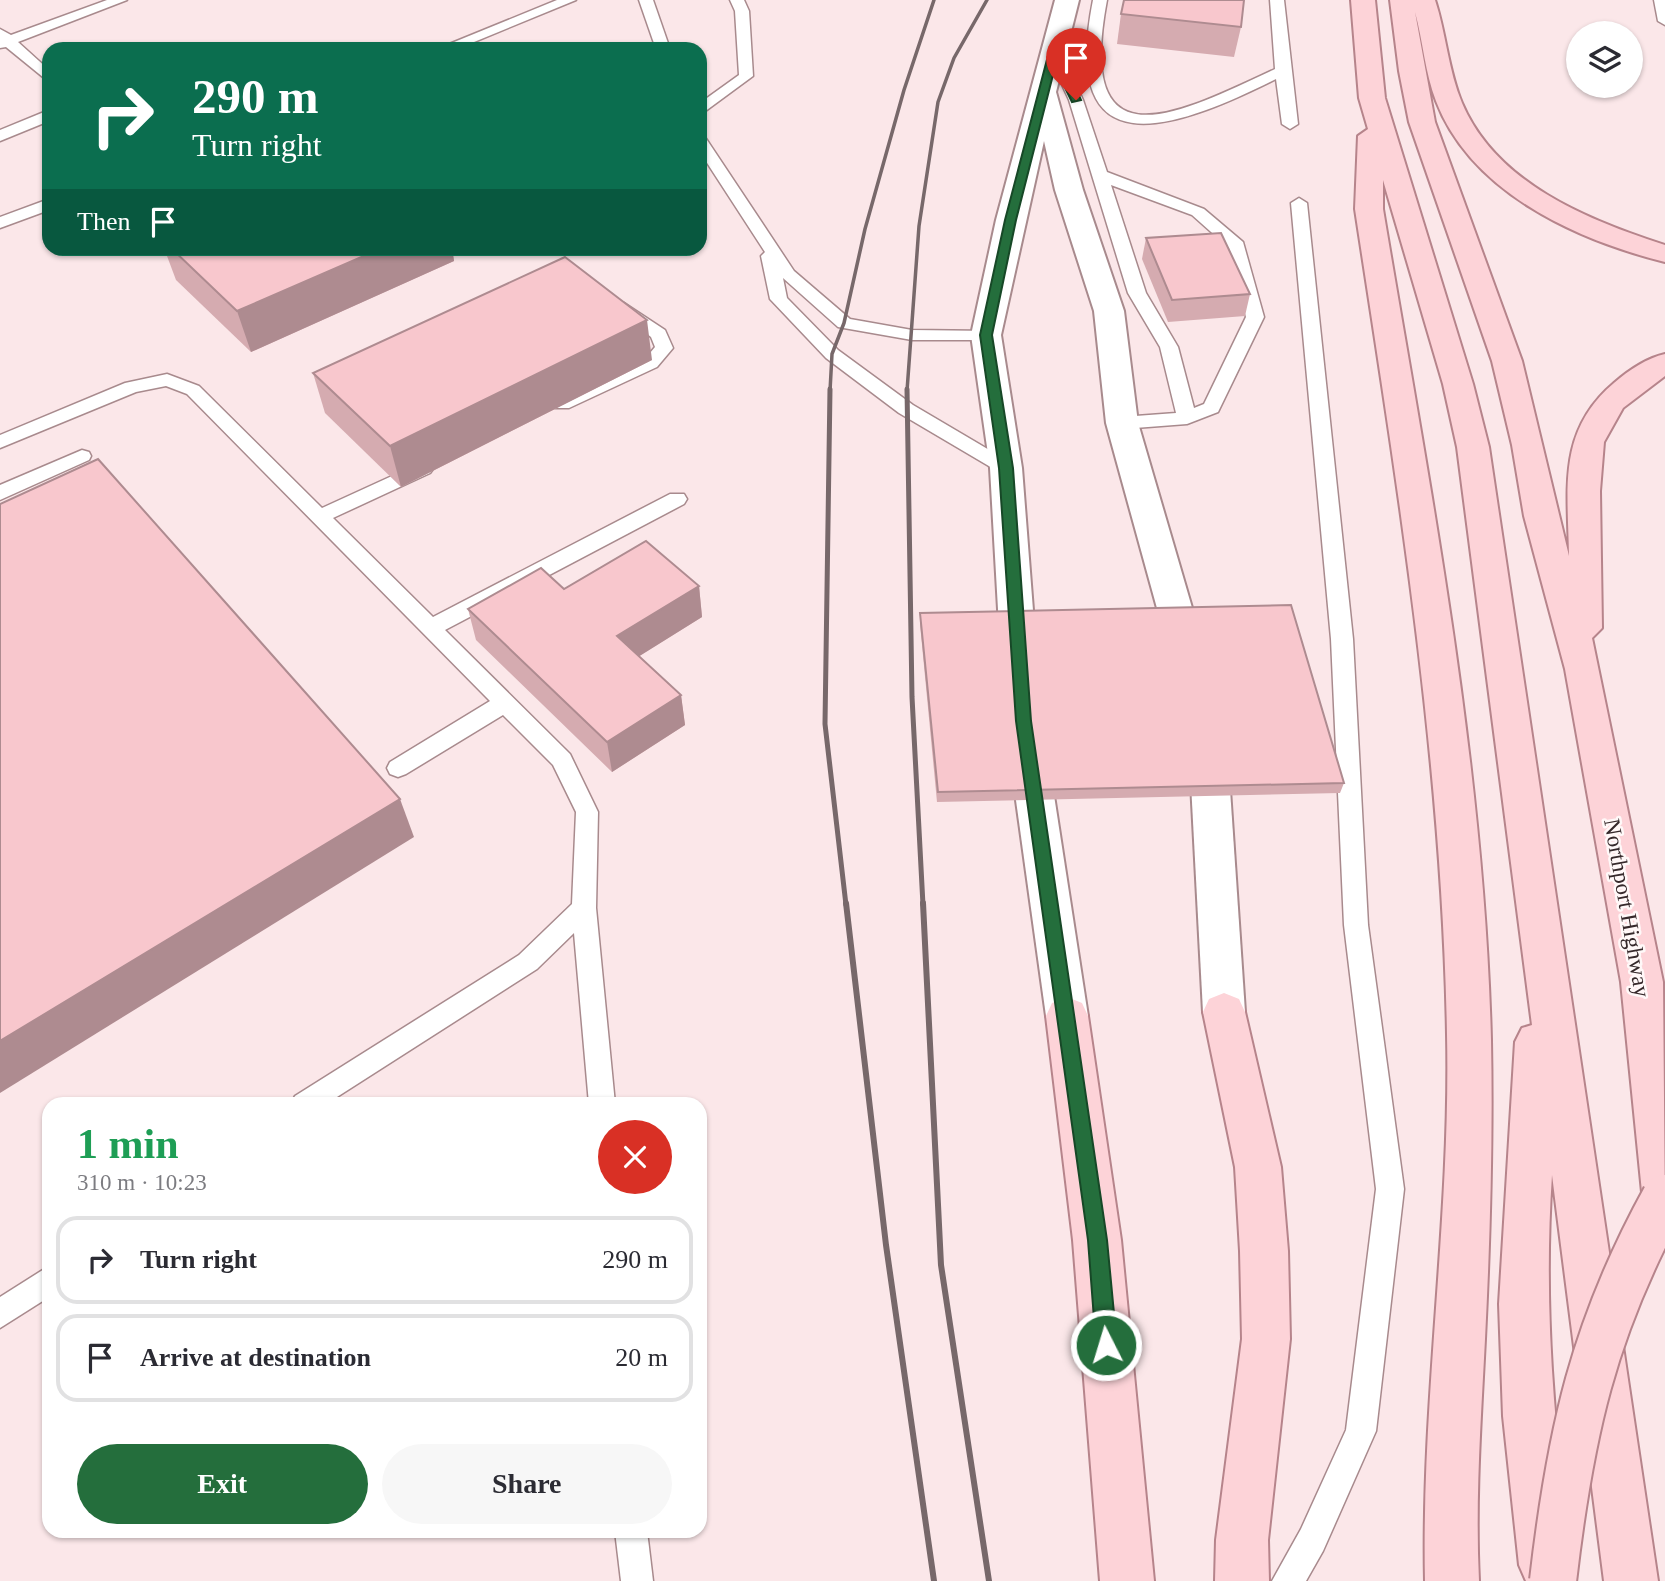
<!DOCTYPE html>
<meta charset="utf-8">
<style>
body{margin:0;font-family:Georgia,serif;background:#f7f7f7;color:#2b2b33;height:100vh;display:flex;flex-direction:column;font-size:26px;white-space:nowrap}
*{box-sizing:border-box;margin:0}
p{font-size:23px;color:#7c7c81}
.icon{flex:none;width:38px;height:38px;fill:none;stroke:currentColor;stroke-width:2;stroke-linecap:round;stroke-linejoin:round}
.map{position:relative;flex:1;overflow:hidden}
.side{position:absolute;left:42px;top:1097px;width:665px;height:441px;display:flex;flex-direction:column;background:#fff;border-radius:21px;box-shadow:0 2px 5px #0004}
.side>*{flex:none}
.top-card{position:absolute;left:42px;top:42px;width:665px;height:214px;border-radius:21px;box-shadow:0 2px 5px #0004;background:#0b6e4f;color:#fff;overflow:hidden}
.tools{position:absolute;left:1566px;top:21px;display:grid;gap:14px}
.tools a{display:grid;place-items:center;width:77px;height:77px;border-radius:50%;background:#fff;box-shadow:0 2px 5px #0004;font-size:35px}
.pin{position:absolute;display:grid;place-items:center;width:60px;height:60px;color:#fff;margin:-72px -30px;border-radius:50% 50% 50% 0;rotate:-45deg;box-shadow:0 0 7px #0007}
.pin .icon{rotate:45deg}
.me{position:absolute;width:77px;margin:-38px;rotate:355deg;stroke-linejoin:round;filter:drop-shadow(0 0 5px #0008)}
.turn{display:flex;align-items:center;gap:24px;height:147px;padding:0 35px;font-size:32px}
.turn .icon{width:91px;height:91px;stroke-width:2.5}
.turn b{display:block;font-size:49px;line-height:60px}
.then{display:flex;align-items:center;height:66px;padding:0 35px;background:#0003;gap:14px;font-size:26px}
.round{display:grid;place-items:center;flex:none;width:74px;height:74px;border-radius:37px;background:#f7f7f7}
.overview{display:flex;align-items:center;justify-content:space-between;height:119px;padding:0 35px}
h1{font-size:42px;font-weight:700;line-height:52px;color:#1e9e55}
.action{display:flex;gap:14px;margin-top:auto;padding:14px 35px}
.action a{flex:1;height:80px;border-radius:42px;background:#246e3c;color:#fff;font-size:28px;font-weight:700;line-height:80px;text-align:center}
.action a+a{background:#f7f7f7;color:#2b2b33}
ul{padding:0;list-style:none}
li{display:flex;align-items:center;gap:21px;height:88px;margin:0 14px 10px;padding:0 21px;border:4px solid #e1e1e2;border-radius:21px}
li div{flex:1}
li b{display:block;font-size:26px}
li em{font-style:normal}
.map>svg:first-child{display:block}
.lines{fill:none;stroke-linecap:round;stroke-linejoin:round}
.service-casing{stroke:#a88a8d;stroke-width:3}
.minor-casing{stroke:#a88a8d;stroke-width:4}
.primary-casing{stroke:#b6848b;stroke-width:4}
.service{fill:#fff;fill-rule:evenodd}
.minor{fill:#fff;fill-rule:evenodd}
.primary{fill:#fdd3d8;fill-rule:evenodd}
.rail-far2{stroke:#77686a;stroke-width:3.5}
.rail-far1{stroke:#77686a;stroke-width:5}
.rail{stroke:#77686a;stroke-width:6}
.primary-bridge-casing{stroke:#b6848b;stroke-width:50;stroke-linecap:butt}
.primary-bridge{stroke:#fdd3d8;stroke-width:46}
.wall{fill:#d5abb0}
.shaded-wall{fill:#ae8b90}
.building{fill:#f8c7cd;stroke:#ae8b90;stroke-width:2}
.route{fill:#246e3c;stroke:#174827;stroke-width:2}
.labels{text-anchor:middle;dominant-baseline:central;stroke-width:5;stroke-linejoin:round;paint-order:stroke}
.street-label{font-size:23px;fill:#36292b;stroke:#fff8f8}
</style>
<div class="map">
<svg width="1665" height="1581" viewBox="0 0 1665 1581">
<rect width="100%" height="100%" fill="#fbe7e9"/>
<g class="lines">
<g class="service-casing">
<g id="service">
<path d="M107 0H127L18 42 49 70V82L6 47 0 48V29L11 35Z"/>
<path d="M557 0H576L457 49H437Z"/>
<path d="M639 0H653L670 49H656Z"/>
<path d="M730 0H744L749 11 753 76 700 115V103L739 75 735 11Z"/>
<path d="M1093 0H1107C1075 169 1178 114 1275 69L1270 0H1284L1298 124 1290 129 1282 124 1276 79C1174 130 1059 172 1093 0Z"/>
<path d="M1654 0H1665V25L1658 21Z"/>
<path d="M1054 48 1061 52 1083 100 1107 172 1204 209 1243 242 1264 317 1218 412 1187 424 1122 429 1113 423 1122 417 1176 413 1160 347 1128 293 1069 100 1047 52ZM1111 185 1192 215 1229 248 1246 317 1204 404 1194 408 1178 347 1146 293Z"/>
<path d="M49 110V121L0 141V130Z"/>
<path d="M700 135 705 137 794 271 850 319 912 330 992 331 995 335 986 340H912L838 327 783 278 787 298 838 350 913 405 1013 464 1016 468 1013 472H999L899 413 826 358 770 299 761 256 765 252 700 152Z"/>
<path d="M1299 198 1307 203 1353 639 1368 925 1404 1189 1376 1431 1323 1551 1306 1581H1272L1301 1529 1346 1430 1376 1189 1344 925 1331 639 1291 203Z"/>
<path d="M49 199V210L0 228V217Z"/>
<path d="M624 303 665 330 673 348 657 367 569 408H555L553 404 555 400 645 359 655 347 651 337 615 308Z"/>
<path d="M167 374 199 386 322 508 416 465H430L433 469 430 473 333 518 433 617 670 494H684L687 499 684 504 445 630 570 754 598 812 596 908 615 1104H589L574 933 537 969 326 1104H291L295 1096 519 955 572 904 576 812 553 765 503 715 406 774 398 777 390 774 387 768 390 762 490 701 187 394 166 386 136 392 0 448V435L125 383Z"/>
<path d="M82 450 89 452 91 456 89 460 0 500V485Z"/>
<path d="M49 1266V1297L0 1328V1297Z"/>
<path d="M615 1531H647L653 1581H621Z"/>
</g>
</g>
<g class="minor-casing">
<g id="minor">
<path d="M1055 0H1079L1056 92 1083 190 1124 311 1138 423 1207 659 1202 668 1189 672 1176 668 1171 659 1106 423 1094 311 1055 190 1044 141 1001 335 1022 468 1037 662 1032 671 1019 675 1006 671 1001 662 990 468 971 335 996 220Z"/>
<path d="M1208 731 1221 735 1227 745 1245 1012 1239 1025 1224 1031 1209 1025 1203 1012 1189 745 1195 735Z"/>
<path d="M1028 735 1041 740 1047 750 1088 1016 1082 1029 1067 1035 1052 1029 1046 1016 1009 750 1015 740Z"/>
</g>
</g>
<g class="primary-casing">
<g id="primary">
<path d="M1351 0H1375L1385 98 1473 384 1489 447 1658 1581H1604L1552 1175C1543 1306 1554 1435 1573 1565L1566 1581H1526L1519 1565 1503 1416 1499 1304 1515 1042 1522 1028 1532 1025 1457 447 1443 384 1383 180V209C1429 484 1484 761 1491 1040 1493 1140 1490 1239 1485 1339 1481 1419 1475 1500 1479 1581H1425C1421 1399 1451 1217 1447 1034 1442 757 1397 483 1355 209L1358 136 1368 129 1359 98Z"/>
<path d="M1390 0H1435C1446 33 1448 70 1462 103 1496 183 1587 220 1665 245V262C1576 240 1471 192 1436 101 1425 73 1423 41 1415 12L1435 122 1522 361 1569 556C1568 489 1557 431 1614 383 1629 370 1647 358 1665 354V376L1623 408 1604 442 1600 491 1602 628 1592 638 1663 982 1665 1214 1649 1207 1642 1192 1621 982 1565 669 1524 516 1512 445 1492 361 1409 122 1399 71Z"/>
<path d="M1224 993 1239 999 1245 1012 1281 1167 1288 1251 1290 1339 1268 1540 1269 1581H1215L1216 1540 1242 1339 1240 1251 1235 1167 1203 1012 1209 999Z"/>
<path d="M1067 997 1082 1003 1088 1016 1121 1240 1154 1581H1100L1073 1240 1046 1016 1052 1003Z"/>
</g>
</g>
<use href="#service" class="service"/>
<use href="#minor" class="minor"/>
<use href="#primary" class="primary"/>
<g class="rail-far2">
<path d="M830 391 832 354 844 323 865 229 904 90 934 0"/>
<path d="M907 391 919 226 938 102 954 58 987 0"/>
</g>
<g class="rail-far1">
<path d="M830 389 825 724 846 905"/>
<path d="M907 389 912 697 923 905"/>
</g>
<g class="rail">
<path d="M846 903 886 1245 934 1581"/>
<path d="M923 903 941 1265 989 1581"/>
</g>
<g class="primary-bridge-casing">
<path id="primary-bridge" d="M1553 1581C1570 1434 1593 1329 1665 1198"/>
</g>
<use href="#primary-bridge" class="primary-bridge"/>
</g>
<g class="wall">
<path d="M1121 14 1241 27 1234 57 1117 44Z"/>
<path d="M1146 238 1250 294 1245 316 1168 322 1142 259Z"/>
<path d="M164 248H452L454 261 251 352 176 280Z"/>
<path d="M652 360 401 487 325 413 313 373Z"/>
<path d="M699 586 702 617 639 656 681 695 685 725 612 772 476 640 468 609 564 589Z"/>
<path d="M920 613 1344 783 1340 793 937 802 920 624Z"/>
</g>
<g class="shaded-wall">
<path d="M382 248H452L454 261 251 352 237 311Z"/>
<path d="M647 320 652 360 401 487 390 446Z"/>
<path d="M699 586 702 617 622 667 617 636Z"/>
<path d="M681 695 685 725 612 772 607 742Z"/>
<path d="M400 799 414 837 0 1093V1041Z"/>
</g>
<g class="building">
<path d="M1124 0H1244L1241 27 1121 14Z"/>
<path d="M1221 233 1250 294 1172 300 1146 238Z"/>
<path d="M171 248H382L237 311Z"/>
<path d="M565 257 647 320 390 446 313 373Z"/>
<path d="M98 459 400 799 0 1041V504Z"/>
<path d="M646 541 699 586 617 636 681 695 607 742 468 609 541 568 564 589Z"/>
<path d="M1291 605 1344 783 938 792 920 613Z"/>
</g>
<path class="route" d="M1054 49 1059 52 1081 100 1072 102 1055 67 1016 220 992 335 1013 468 1031 721 1107 1240 1117 1345 1114 1352 1106 1355 1099 1352 1096 1345 1088 1240 1016 721 999 468 980 335 1005 220 1049 52Z"/>
<g class="labels">
<g class="street-label">
<text transform="translate(1627 908) rotate(80)">Northport Highway</text>
</g>
</g>
</svg>
<div class="tools">
<a><svg class="icon" aria-label="layers" viewBox="0 0 24 24"><path d="M12 4l9 5-9 5-9-5zM3 14l9 5 9-5"/></svg></a>
</div>
<div class="pin" style="left:1076px;top:100px;background:#d93025"><svg class="icon" aria-label="arrive" viewBox="0 0 24 24"><path d="M6 21V4h12l-3 4 3 4H6"/></svg></div>
<svg class="me" style="left:1106px;top:1345px" viewBox="-20 -20 40 40"><circle r="17" fill="#246e3c" stroke="#fff" stroke-width="3"/><path d="M0-11L8 9 0 5-8 9z" fill="#fff"/></svg>
<div class="top-card">
<div class="turn"><svg class="icon" aria-label="right" viewBox="0 0 24 24"><path d="M7 20v-9h11M14 6l5 5-5 5"/></svg><div><b>290 m</b>Turn right</div></div>
<div class="then">Then<svg class="icon" aria-label="arrive" viewBox="0 0 24 24"><path d="M6 21V4h12l-3 4 3 4H6"/></svg></div>
</div>
<section class="side">
<div class="overview"><div><h1>1 min</h1><p>310 m · 10:23</p></div><a class="round" style="background:#d93025;color:#fff"><svg class="icon" aria-label="close" viewBox="0 0 24 24"><path d="M6 6l12 12M18 6L6 18"/></svg></a></div>
<ul>
<li><svg class="icon" aria-label="right" viewBox="0 0 24 24"><path d="M7 20v-9h11M14 6l5 5-5 5"/></svg><div><b>Turn right</b></div><em>290 m</em></li>
<li><svg class="icon" aria-label="arrive" viewBox="0 0 24 24"><path d="M6 21V4h12l-3 4 3 4H6"/></svg><div><b>Arrive at destination</b></div><em>20 m</em></li>
</ul>
<div class="action"><a>Exit</a><a>Share</a></div>
</section>
</div>
